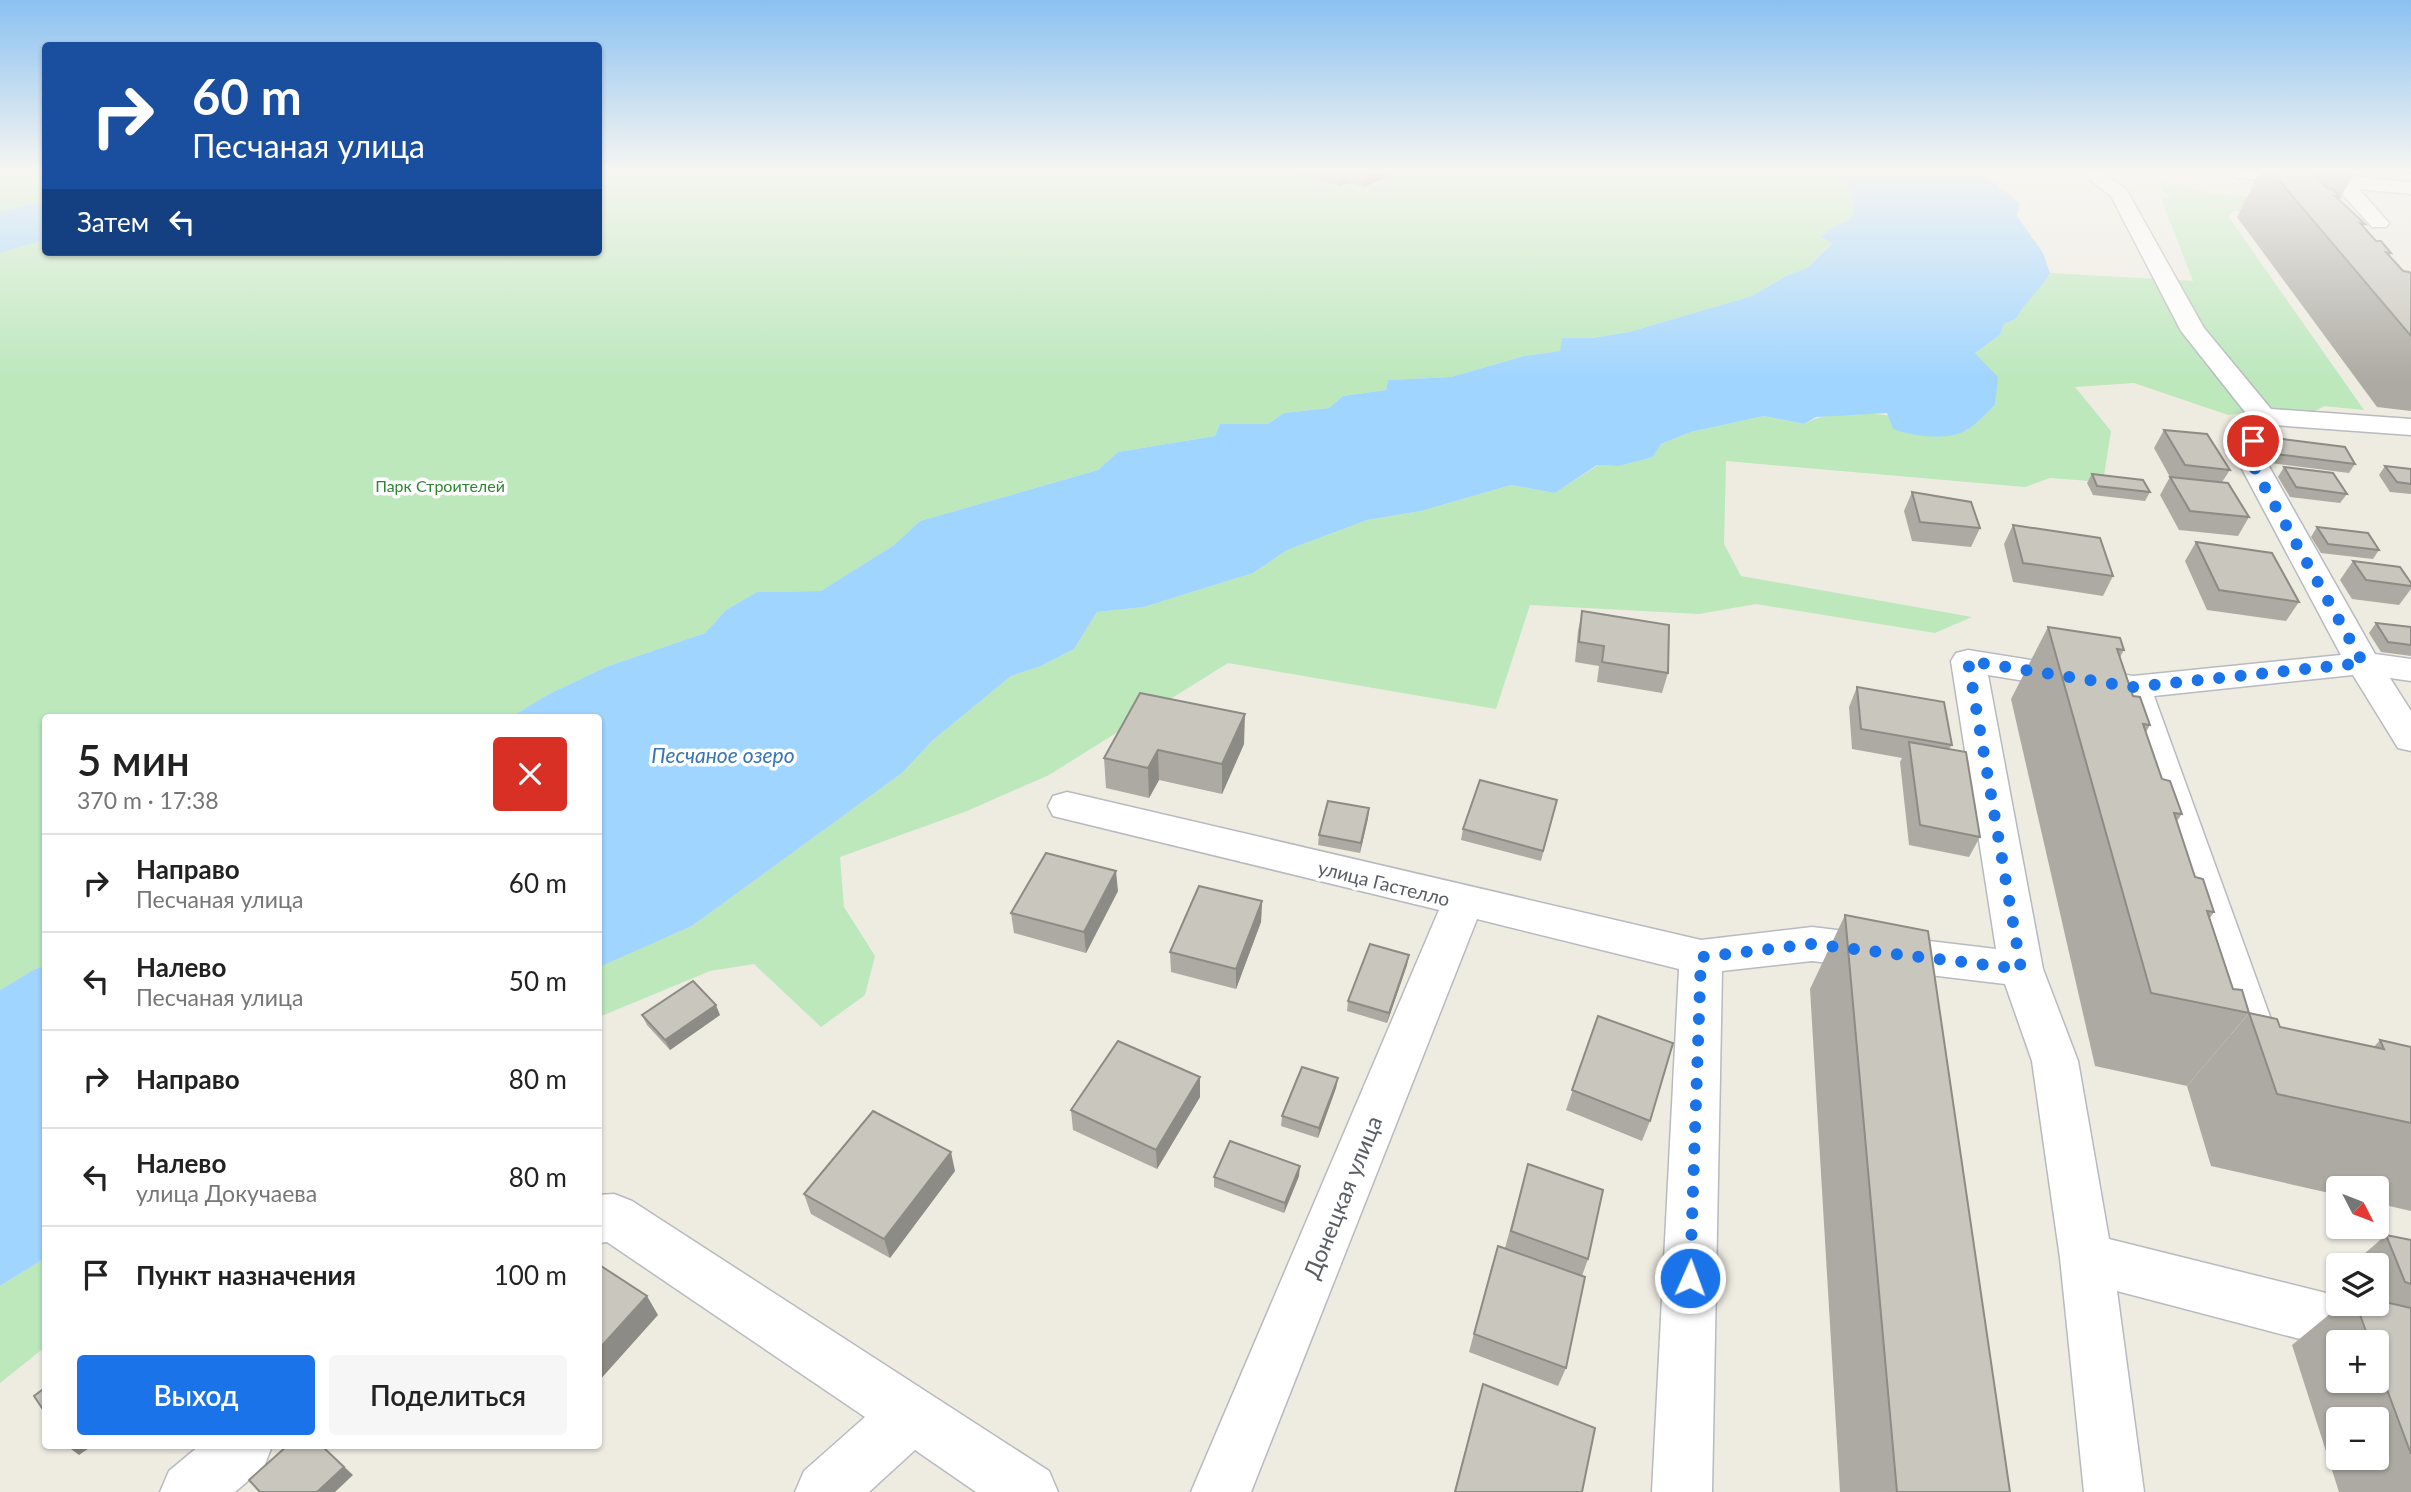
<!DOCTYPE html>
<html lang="ru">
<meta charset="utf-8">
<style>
body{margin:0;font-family:Lato,sans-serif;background:#f6f6f6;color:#222;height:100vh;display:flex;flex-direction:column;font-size:26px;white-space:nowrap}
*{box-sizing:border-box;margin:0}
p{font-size:23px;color:#767676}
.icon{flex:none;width:38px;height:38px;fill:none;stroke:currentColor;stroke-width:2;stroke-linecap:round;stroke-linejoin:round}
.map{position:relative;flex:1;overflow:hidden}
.panel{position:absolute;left:42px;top:714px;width:560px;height:735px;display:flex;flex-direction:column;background:#fff;border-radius:7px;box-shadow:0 2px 5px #0004}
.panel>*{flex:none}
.banner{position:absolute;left:42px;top:42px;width:560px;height:214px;border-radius:7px;box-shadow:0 2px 5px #0004;background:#1a4fa0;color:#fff;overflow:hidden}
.needle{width:46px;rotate:132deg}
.tools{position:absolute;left:2326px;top:1176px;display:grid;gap:14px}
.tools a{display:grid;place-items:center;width:63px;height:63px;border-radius:7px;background:#fff;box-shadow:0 2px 5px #0004;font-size:35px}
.pin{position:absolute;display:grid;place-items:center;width:60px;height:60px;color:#fff;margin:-30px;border:4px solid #fff;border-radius:50%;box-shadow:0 2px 7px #0007}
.me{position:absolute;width:77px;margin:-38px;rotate:2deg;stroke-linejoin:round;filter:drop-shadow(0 0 5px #0008)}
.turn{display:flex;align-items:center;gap:24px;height:147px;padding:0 35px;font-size:32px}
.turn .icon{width:91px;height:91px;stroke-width:2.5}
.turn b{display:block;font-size:49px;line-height:60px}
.then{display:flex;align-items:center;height:66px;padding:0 35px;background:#0003;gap:14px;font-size:26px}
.round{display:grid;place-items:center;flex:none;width:74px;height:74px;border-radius:7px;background:#f6f6f6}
.head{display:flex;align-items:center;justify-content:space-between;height:119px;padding:0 35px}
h1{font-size:42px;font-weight:600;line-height:52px}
.cta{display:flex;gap:14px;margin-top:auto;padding:14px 35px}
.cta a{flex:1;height:80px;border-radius:7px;background:#1a73e8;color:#fff;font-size:28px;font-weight:600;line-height:80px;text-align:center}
.cta a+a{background:#f6f6f6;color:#222}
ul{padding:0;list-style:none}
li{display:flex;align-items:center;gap:21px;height:98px;padding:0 35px;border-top:2px solid #e0e0e0}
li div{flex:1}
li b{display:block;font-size:26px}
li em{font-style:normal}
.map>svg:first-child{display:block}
.green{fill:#bce8bc}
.water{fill:#a0d5ff}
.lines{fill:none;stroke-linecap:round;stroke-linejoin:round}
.minor-casing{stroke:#b7babf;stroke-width:3}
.minor{fill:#fff;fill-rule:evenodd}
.wall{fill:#adaaa3;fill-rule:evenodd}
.shaded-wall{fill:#8d8b85}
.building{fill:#c9c6be;stroke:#8d8b85;stroke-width:2}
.route{stroke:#1a73e8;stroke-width:12;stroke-dasharray:0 21.6}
.labels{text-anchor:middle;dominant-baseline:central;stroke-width:7;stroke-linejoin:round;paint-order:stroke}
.far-park-label{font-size:16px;fill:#2e8634;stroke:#fff}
.street-label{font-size:19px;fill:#5a5e63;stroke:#fff}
.water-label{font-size:21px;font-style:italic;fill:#3774b8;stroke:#fff}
.near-street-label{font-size:23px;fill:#5a5e63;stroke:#fff}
</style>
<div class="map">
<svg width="2411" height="1492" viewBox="0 0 2411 1492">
<rect width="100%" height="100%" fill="#eeebe1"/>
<g class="green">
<path d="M0 172H45V202L0 211Z"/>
<path d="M599 172H1834C1847 187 1860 200 1850 220L1834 226 1820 237 1832 242 1807 268 1786 276 1752 296 1629 332 1591 338H1563L1561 351 1524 356 1451 377 1388 380 1386 390 1343 396 1329 408 1284 413 1268 424H1220L1215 436 1118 452 1098 470 920 521 894 545 821 591 757 592 726 610 705 633 606 667 549 694 511 717 46 718 45 966 35 969 0 990V253L45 240 46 252H598Z"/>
<path d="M2165 183C2184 184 2199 191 2216 194 2230 196 2242 194 2256 199L2251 211H2233L2228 216 2364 410 2324 406 2310 414 2271 409 2228 415 2134 383 2075 387 2111 431 2103 482 2050 478 2025 487 1726 461 1724 544 1741 576 1972 617 1935 633 1756 604 1699 614 1530 605 1496 709 1228 663 1049 775 967 811 840 857 844 907 875 956 865 995 821 1027 754 964 710 971 599 1017 598 967 692 926 902 773 933 740 1011 676 1041 666 1074 649 1097 612 1144 607 1253 573 1287 550 1367 520 1421 511 1511 485 1555 493 1598 465 1619 466 1653 457 1661 444 1691 432 1764 416 1804 424C1846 400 1921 421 1966 431L1995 405 1997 377 1974 354 2000 335 2004 324 2016 319C2025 301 2041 290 2050 273L2193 281 2161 198 2170 197 2162 191 2159 184Z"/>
<path d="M45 1258V1347L0 1383V1286Z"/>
</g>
<g class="water">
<path d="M1834 172H1980L2020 203 2017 216 2043 253 2050 273C2041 290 2025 301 2016 319L2004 324 2000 335 1975 353 1998 377 1995 405C1986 413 1976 425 1965 431 1945 441 1913 436 1893 429L1887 413 1816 417 1804 424 1764 416 1691 432 1661 444 1653 457 1619 466 1597 465 1555 493 1511 485 1421 511 1367 520 1287 550 1253 573 1144 607 1097 612 1074 649 1041 666 1011 676 933 740 902 773 692 926 599 967 598 718 511 717 549 694 606 667 705 633 726 610 757 592 821 591 894 545 920 521 1098 470 1118 452 1215 436 1220 424H1268L1284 413 1329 408 1343 396 1386 390 1388 380 1451 377 1524 356 1560 351 1562 338H1591L1629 332 1752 296 1786 276 1807 268 1832 243 1820 237 1834 226 1850 220C1860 200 1848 186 1834 172Z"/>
<path d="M45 202V240L0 253V211Z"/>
<path d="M45 966V1258L0 1286V990L35 969Z"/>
</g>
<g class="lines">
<g class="minor-casing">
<g id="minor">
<path d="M2080 172H2102L2126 189 2204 328 2271 409 2411 419V435L2273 425 2262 454 2375 654 2411 659V681L2390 678 2411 711V751L2398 748 2353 675 2154 696 2277 1036 2270 1049 2254 1055 2238 1049 2231 1036 2118 696 1988 675 2043 969 2078 1061 2109 1239 2338 1296V1304H2371L2411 1314V1368L2376 1359V1342H2338V1349L2117 1291 2144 1492H2084L2060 1258 2032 1061 2005 984 1812 961 1722 971 1712 1492H1652L1679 969 1477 919 1251 1492H1191L1439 910 1053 816 1048 806 1053 796 1067 792 1701 940 1812 927 1996 949 1951 661 1956 653 1968 650 2133 676 2341 655 2234 454 2249 417 2181 331 2111 196Z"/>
<path d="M2227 172 2325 174 2324 172H2343L2348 176 2411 182V194L2359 189 2389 223 2386 227H2372L2336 187 2237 178Z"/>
<path d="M614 1194 632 1201 1049 1471 1058 1492H976L915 1450 869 1492H795L804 1471 865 1417 607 1242 598 1243V1195Z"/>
<path d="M199 1446H272L264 1467 235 1492H160L169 1471Z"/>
</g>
</g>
<use href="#minor" class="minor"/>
</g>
<g class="wall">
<path d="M1291 172H1385L1384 178 1364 187 1348 183 1340 186Z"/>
<path d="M2260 172H2355L2339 200 2365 224 2363 226 2376 241 2391 253 2389 256 2403 271 2411 274V411L2377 407 2237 217Z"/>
<path d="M2395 172H2411V174L2396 172Z"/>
<path d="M2164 430 2230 470 2222 482 2249 517 2238 536 2179 530 2160 495 2170 477 2154 448Z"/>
<path d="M2267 437 2355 464 2349 473 2270 463 2261 446Z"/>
<path d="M2385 466 2411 469V494L2390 492 2379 475Z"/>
<path d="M2284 467 2347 494 2340 503 2290 497 2278 477Z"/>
<path d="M2092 474 2150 492 2145 501 2093 495 2087 483Z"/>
<path d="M1912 492 1980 528 1971 547 1912 541 1904 511Z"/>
<path d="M2013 525 2113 576 2103 596 2013 582 2004 544Z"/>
<path d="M2317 527 2379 550 2373 559 2321 553 2311 537Z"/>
<path d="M2196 542 2299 602 2286 621 2207 610 2185 561Z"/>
<path d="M2353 561 2411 583V589L2399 605 2352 599 2340 580Z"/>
<path d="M1582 611 1668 673 1662 693 1597 682 1599 666 1575 662 1578 631Z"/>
<path d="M2376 623 2411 627V656L2381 652 2369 633Z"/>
<path d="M2048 627 2124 650 2120 657 2133 696 2150 725 2146 732 2162 779 2182 814 2177 821 2195 877 2214 912 2210 918 2233 989 2249 1013 2187 1086 2095 1066 2011 699Z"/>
<path d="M1857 687 1952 745 1949 749 1980 837 1969 857 1909 845 1900 762 1902 758 1852 749 1849 707Z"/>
<path d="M1140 693 1244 744 1222 794 1159 780 1149 798 1106 788 1104 758Z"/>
<path d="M1557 800 1541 861 1461 840 1463 829Z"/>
<path d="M1369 808 1368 818 1360 853 1318 845 1319 835Z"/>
<path d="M1118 891 1086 953 1014 933 1011 913Z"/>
<path d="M1262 901 1261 922 1236 989 1171 972 1170 952Z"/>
<path d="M1845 915 2010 1492H1840L1810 989Z"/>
<path d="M1407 965 1387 1023 1347 1011 1348 1001Z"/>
<path d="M2249 1013 2280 1027 2374 1047 2380 1040 2411 1047V1211L2376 1203V1188H2338V1195L2211 1166 2187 1086Z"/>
<path d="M642 1015H720L670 1050 647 1025Z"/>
<path d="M1598 1016 1650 1121 1642 1141 1566 1110Z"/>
<path d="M1200 1077V1097L1157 1169 1073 1130 1071 1110Z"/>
<path d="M1338 1078 1336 1088 1318 1138 1281 1126 1282 1116Z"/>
<path d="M1528 1164 1588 1259 1582 1276 1566 1368 1558 1386 1469 1352 1492 1265 1505 1248Z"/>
<path d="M955 1171 890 1258 811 1214 804 1194Z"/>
<path d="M1299 1176 1284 1213 1214 1187V1177Z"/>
<path d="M2386 1235 2411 1240V1308L2382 1301 2376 1287V1265H2368L2364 1254Z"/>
<path d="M2342 1304H2376L2411 1308V1492H2339L2292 1345ZM2338 1342H2376V1381H2338ZM2338 1419H2376V1458H2338Z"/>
<path d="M1483 1384 1582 1492H1454L1478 1402Z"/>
</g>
<g class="shaded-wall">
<path d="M1341 172H1349L1348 183 1340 186Z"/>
<path d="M1365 172H1385L1384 178 1364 187Z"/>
<path d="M1245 714 1244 744 1222 794V764Z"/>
<path d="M1158 750 1159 780 1149 798 1148 768Z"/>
<path d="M1369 808 1368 818 1360 853 1361 843Z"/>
<path d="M1116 871 1118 891 1086 953 1084 932Z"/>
<path d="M1262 901 1261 922 1236 989V969Z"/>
<path d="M1409 955 1407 965 1387 1023 1389 1013Z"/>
<path d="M716 1005 720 1015 670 1050 665 1040Z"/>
<path d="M1200 1077V1097L1157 1169 1156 1150Z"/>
<path d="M1338 1078 1336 1088 1318 1138 1319 1128Z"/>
<path d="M951 1152 955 1171 890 1258 884 1239Z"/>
<path d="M1300 1166 1299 1176 1284 1213 1285 1203Z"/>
<path d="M647 1296 658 1315 598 1382V1350Z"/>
<path d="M67 1446H92L79 1455Z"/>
<path d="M322 1446 353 1475 335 1492H317Z"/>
</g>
<g class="building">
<path d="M2272 172H2312L2327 188 2333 189 2340 197 2335 196 2365 224 2360 223 2376 241H2381L2391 253 2386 252 2403 271 2409 272 2411 274V336Z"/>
<path d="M2164 430 2207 434 2230 470 2185 465Z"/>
<path d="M2267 437 2345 447 2355 464 2276 454Z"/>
<path d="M2385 466 2411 469V484L2397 482Z"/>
<path d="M2284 467 2333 473 2347 494 2296 487Z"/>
<path d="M2092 474 2143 480 2150 492 2097 486Z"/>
<path d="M2170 477 2228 483 2249 517 2190 511Z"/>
<path d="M1912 492 1971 502 1980 528 1920 522Z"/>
<path d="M2013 525 2100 538 2113 576 2023 563Z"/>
<path d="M2317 527 2368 533 2379 550 2328 544Z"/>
<path d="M2196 542 2272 553 2299 602 2219 590Z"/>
<path d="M2353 561 2400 567 2411 583V586L2366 580Z"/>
<path d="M1582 611 1669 625 1668 673 1602 662 1604 646 1579 642Z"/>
<path d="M2376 623 2411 627V645L2388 642Z"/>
<path d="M2048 627 2120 638 2124 650 2117 649 2133 696 2140 697 2150 725 2143 724 2162 779 2170 781 2182 814 2174 813 2195 877 2203 879 2214 912 2207 911 2233 989 2242 990 2249 1013 2151 993Z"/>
<path d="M1857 687 1944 702 1952 745 1861 729Z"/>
<path d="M1140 693 1245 714 1222 764 1158 750 1148 768 1104 758Z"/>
<path d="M1909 742 1966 752 1980 837 1920 825Z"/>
<path d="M1480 780 1557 800 1543 851 1463 829Z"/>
<path d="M1328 801 1369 808 1361 843 1319 835Z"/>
<path d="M1046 853 1116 871 1084 932 1011 913Z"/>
<path d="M1199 886 1262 901 1236 969 1170 952Z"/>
<path d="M1845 915 1928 931 2010 1492H1897Z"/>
<path d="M1370 944 1409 955 1389 1013 1348 1001Z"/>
<path d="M693 981 716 1005 665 1040 642 1015Z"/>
<path d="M2249 1013 2277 1019 2280 1027 2384 1049 2380 1040 2411 1047V1123L2277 1094Z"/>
<path d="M1598 1016 1673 1043 1650 1121 1572 1090Z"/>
<path d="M1118 1041 1200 1077 1156 1150 1071 1110Z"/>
<path d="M1302 1067 1338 1078 1319 1128 1282 1116Z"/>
<path d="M873 1111 951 1152 884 1239 804 1194Z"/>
<path d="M1230 1141 1300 1166 1285 1203 1214 1177Z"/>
<path d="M1528 1164 1603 1190 1588 1259 1511 1231Z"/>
<path d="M2386 1235 2411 1240V1284L2405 1282Z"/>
<path d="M1498 1246 1585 1277 1566 1368 1474 1334Z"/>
<path d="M598 1264 647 1296 598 1350Z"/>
<path d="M2376 1300 2411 1308V1454L2376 1360V1342H2370L2356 1304H2376Z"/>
<path d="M1483 1384 1595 1428 1582 1492H1455Z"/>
<path d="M46 1387V1414L34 1396Z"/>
<path d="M287 1446H322L344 1467 317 1492H260L249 1480Z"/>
</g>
<linearGradient id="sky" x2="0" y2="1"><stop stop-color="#8bc1f1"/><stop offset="0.45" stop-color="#f7f6f2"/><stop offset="1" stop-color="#f7f6f2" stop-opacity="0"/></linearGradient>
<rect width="2411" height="380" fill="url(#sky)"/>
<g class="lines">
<path class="route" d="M1690 1278 1701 957 1812 944 2021 969 1968 661 2133 687 2363 663 2259 477 2248 454 2253 441"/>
</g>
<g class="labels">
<g class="far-park-label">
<text x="440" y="485">Парк Строителей</text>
</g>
<g class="street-label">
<text transform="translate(1384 883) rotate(14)">улица Гастелло</text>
</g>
<g class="water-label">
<text x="723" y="754">Песчаное озеро</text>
</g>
<g class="near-street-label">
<text transform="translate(1342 1197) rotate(-68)">Донецкая улица</text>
</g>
</g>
</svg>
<div class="tools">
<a><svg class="needle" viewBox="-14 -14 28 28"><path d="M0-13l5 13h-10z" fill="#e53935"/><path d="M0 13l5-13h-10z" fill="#767676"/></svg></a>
<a><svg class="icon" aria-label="layers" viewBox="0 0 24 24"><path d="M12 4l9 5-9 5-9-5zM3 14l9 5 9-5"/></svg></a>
<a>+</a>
<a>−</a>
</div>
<div class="pin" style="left:2253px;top:441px;background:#d93025"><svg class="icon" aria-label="arrive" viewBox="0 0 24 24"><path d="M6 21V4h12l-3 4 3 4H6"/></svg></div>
<svg class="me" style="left:1690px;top:1278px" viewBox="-20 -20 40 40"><circle r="17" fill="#1a73e8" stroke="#fff" stroke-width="3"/><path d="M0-11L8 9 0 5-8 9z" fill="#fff"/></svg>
<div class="banner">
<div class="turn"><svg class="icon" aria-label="right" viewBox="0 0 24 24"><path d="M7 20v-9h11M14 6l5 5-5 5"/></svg><div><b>60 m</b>Песчаная улица</div></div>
<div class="then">Затем<svg class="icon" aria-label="left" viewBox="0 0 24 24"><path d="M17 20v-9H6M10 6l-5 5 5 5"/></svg></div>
</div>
<section class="panel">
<div class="head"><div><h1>5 мин</h1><p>370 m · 17:38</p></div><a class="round" style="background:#d93025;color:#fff"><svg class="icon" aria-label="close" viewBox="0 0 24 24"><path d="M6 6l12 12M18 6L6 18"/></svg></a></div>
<ul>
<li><svg class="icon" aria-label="right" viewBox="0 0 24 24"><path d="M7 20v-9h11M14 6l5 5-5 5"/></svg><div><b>Направо</b><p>Песчаная улица</p></div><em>60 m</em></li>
<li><svg class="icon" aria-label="left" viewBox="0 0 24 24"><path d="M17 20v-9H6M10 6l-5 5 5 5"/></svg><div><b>Налево</b><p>Песчаная улица</p></div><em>50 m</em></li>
<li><svg class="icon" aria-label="right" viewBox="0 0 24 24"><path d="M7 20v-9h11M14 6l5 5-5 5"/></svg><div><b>Направо</b></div><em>80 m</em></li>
<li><svg class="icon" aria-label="left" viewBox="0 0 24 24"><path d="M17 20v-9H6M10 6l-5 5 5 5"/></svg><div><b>Налево</b><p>улица Докучаева</p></div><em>80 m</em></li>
<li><svg class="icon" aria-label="arrive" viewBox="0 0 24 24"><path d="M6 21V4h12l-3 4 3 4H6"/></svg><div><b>Пункт назначения</b></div><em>100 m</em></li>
</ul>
<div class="cta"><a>Выход</a><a>Поделиться</a></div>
</section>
</div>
